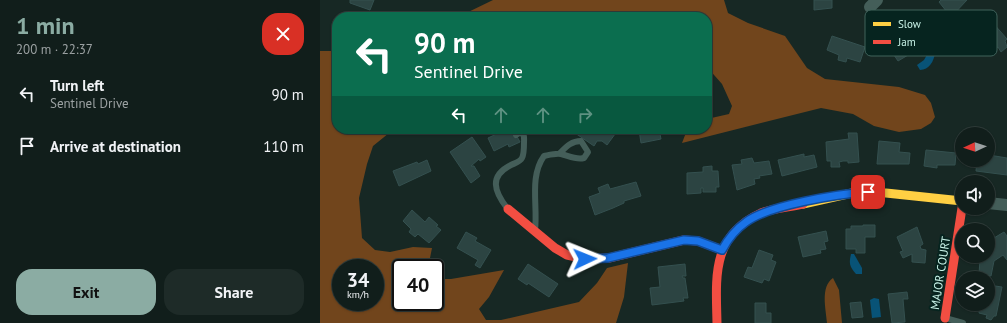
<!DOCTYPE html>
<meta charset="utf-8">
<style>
body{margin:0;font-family:"PT Sans",sans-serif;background:#1e2b28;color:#f1f3f6;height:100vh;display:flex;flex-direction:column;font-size:15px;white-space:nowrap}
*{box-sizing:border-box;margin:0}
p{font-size:13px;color:#9ca2a3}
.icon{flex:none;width:22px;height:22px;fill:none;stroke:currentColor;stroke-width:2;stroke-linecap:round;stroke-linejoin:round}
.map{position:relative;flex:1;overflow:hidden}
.panel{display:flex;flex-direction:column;background:#111e1b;width:320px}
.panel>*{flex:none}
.banner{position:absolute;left:12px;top:12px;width:380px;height:122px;border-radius:16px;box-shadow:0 1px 3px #0004,0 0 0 1px #303c3a;background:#0b6e4f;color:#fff;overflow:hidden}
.needle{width:26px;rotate:267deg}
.tools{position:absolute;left:635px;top:127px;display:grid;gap:8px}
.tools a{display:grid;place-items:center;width:40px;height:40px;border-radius:50%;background:#111e1b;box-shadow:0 1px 3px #0004,0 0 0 1px #303c3a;font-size:20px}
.speed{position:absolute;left:12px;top:259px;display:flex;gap:8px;font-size:20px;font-weight:700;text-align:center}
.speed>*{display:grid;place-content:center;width:52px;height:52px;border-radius:50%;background:#111e1b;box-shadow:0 1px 3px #0004,0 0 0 1px #303c3a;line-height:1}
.speed small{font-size:10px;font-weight:400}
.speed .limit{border:2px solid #111;border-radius:6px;background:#fff;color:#111}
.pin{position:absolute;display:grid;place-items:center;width:34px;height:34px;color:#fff;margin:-17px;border-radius:8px;box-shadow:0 2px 6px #0006}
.me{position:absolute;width:44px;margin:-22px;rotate:88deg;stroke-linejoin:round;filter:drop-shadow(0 0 3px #0008)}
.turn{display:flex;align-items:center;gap:14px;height:84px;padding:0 16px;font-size:18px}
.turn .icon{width:52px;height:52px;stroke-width:2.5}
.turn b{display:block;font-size:28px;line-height:34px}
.lanes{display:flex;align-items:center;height:38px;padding:0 16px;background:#0003;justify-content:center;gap:20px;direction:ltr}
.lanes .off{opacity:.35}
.round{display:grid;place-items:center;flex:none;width:42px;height:42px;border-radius:16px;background:#1e2b28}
.summary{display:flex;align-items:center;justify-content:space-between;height:68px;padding:0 16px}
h1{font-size:24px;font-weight:600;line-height:30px;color:#8baca3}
.button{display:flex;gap:8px;margin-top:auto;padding:8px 16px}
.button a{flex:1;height:46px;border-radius:16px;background:#8baca3;color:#111;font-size:16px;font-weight:600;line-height:46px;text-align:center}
.button a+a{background:#1e2b28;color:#f1f3f6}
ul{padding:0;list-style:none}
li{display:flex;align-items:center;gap:12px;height:52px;padding:0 16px}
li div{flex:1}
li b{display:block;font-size:15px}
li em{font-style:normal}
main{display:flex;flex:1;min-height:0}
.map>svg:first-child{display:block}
.forest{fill:#71451c;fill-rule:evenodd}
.water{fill:#085377}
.building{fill:#2c4442;stroke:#34504f}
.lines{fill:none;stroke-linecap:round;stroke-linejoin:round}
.lane{stroke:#445e59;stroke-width:6}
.street{stroke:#445e59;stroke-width:12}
.slow{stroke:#ffcf43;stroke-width:9}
.jam{stroke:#f24e42;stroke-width:9}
.route-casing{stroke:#114b97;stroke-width:10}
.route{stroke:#1a73e8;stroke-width:7}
.labels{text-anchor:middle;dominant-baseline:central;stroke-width:4;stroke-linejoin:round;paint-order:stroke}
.street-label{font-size:12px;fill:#c9f3e8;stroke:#06241f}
.key{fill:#06241f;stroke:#40625b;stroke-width:1}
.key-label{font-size:11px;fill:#c9f3e8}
</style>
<main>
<section class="panel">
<div class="summary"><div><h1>1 min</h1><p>200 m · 22:37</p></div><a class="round" style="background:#d93025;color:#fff"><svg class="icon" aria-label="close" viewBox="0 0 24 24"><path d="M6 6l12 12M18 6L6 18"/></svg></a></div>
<ul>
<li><svg class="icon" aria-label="left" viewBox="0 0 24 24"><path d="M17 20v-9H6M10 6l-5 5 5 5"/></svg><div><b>Turn left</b><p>Sentinel Drive</p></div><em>90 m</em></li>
<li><svg class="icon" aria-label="arrive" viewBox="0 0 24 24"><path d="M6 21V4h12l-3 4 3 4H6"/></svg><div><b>Arrive at destination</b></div><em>110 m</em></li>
</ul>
<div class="button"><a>Exit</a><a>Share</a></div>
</section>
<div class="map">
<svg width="687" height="323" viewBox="0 0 687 323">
<rect width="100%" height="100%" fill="#172824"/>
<g class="forest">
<path d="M173 0H404L408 13 428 23 465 36 487 68 505 79 579 87 605 95 611 103 615 117 611 123 601 129 579 132 554 126 533 114 501 108 362 143 367 130 387 129V119L409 114 412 106 402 84 387 67V17H138Z"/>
<path d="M0 51H17V129H74L53 146 47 164 39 198 42 238 55 250 70 252 93 247 112 248 108 268H81V302H115V279H131L184 270 169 297 159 309 166 320H181L259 302 277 283 287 268 308 263 304 297 296 323H0ZM21 268H55V302H21Z"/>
<path d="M513 278 519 290 522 323H507C506 309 500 287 513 278Z"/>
</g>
<g class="water">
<path d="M609 51 615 53C614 61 609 70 600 70L597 65 604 60Z"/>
<path d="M531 254H534L542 268V274H536C529 266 529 263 531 254Z"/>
<path d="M554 298 559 299 561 317 552 318 550 300Z"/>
</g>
<g class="building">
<path d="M30 0H54L50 10 30 3Z"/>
<path d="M494 0H512V8L494 10Z"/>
<path d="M621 0H647L631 17 619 2Z"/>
<path d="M666 15 687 39 685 41 687 47 681 52 678 47 673 50 660 33 663 30 657 23Z"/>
<path d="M591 25 605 45 578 61 568 46 584 36 580 30Z"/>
<path d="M512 36 545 47 540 62 527 58 526 62 518 60 519 55 507 50Z"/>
<path d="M187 129H193L200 142 189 147 188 144 174 151 168 138Z"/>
<path d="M258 129H296L298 130 287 145 282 141H277L274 146 255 133Z"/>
<path d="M323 129H339L341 139 321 143 319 130Z"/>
<path d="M528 133H537L539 162 528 163V161H523L519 162 520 167H511V161H507L506 142 529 139Z"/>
<path d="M152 137 166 157 160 161 159 159 151 166H154L160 176 151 183 130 152Z"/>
<path d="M559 141 580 143 579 152 590 153 589 164H557Z"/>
<path d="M606 150 636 153 635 165H617V168L604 166Z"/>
<path d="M484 154V157L494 155 497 167 462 176 458 160Z"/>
<path d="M669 155 687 158V175L656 171 657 160H668Z"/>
<path d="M432 158 434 163 449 161 452 174 439 176 440 178 434 179 435 184 417 190 412 165 422 164 421 160Z"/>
<path d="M107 160 111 171 79 186 73 171 97 162 98 164Z"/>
<path d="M392 166V171H398L399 187H396V192H383V188H381V193L367 194V173L383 172V167Z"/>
<path d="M316 182 321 196 304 201V203L293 208 275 215 269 197 280 193 278 188 288 184 290 189Z"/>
<path d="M92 210 105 222 109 217 118 225 116 226 121 230 109 243 98 234 95 237 89 232 91 229 83 221Z"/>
<path d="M543 225H555V237H545V253H536V249H526V229H531V226H543Z"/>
<path d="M597 227 603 244 600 246 601 249 606 250 605 263 592 262V254L583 258 580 252 583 251 577 237Z"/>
<path d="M506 231 508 241 504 242 506 249 500 250 501 253 483 257 478 237Z"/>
<path d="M146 232 157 238 155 241 171 250 160 268 155 265 158 260 137 248Z"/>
<path d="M684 232 687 236V260L683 255 674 261 671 276 659 274 660 260 662 256H668V245L670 243 669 241Z"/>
<path d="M439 250 453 255 451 260 456 262 449 281 444 279 442 283 424 277 428 267 432 268Z"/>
<path d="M208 264 238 284 229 297 208 283 207 285 198 279Z"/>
<path d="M365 264 366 276H362L363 278H365L368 298H363L364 301 332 305 330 288 340 287 338 267Z"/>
<path d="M668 285 682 287 676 316H674L671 320 666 318 667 315 659 313 660 304H668Z"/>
<path d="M587 292 588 299H583L585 322 572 323 568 294Z"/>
<path d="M541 302 543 317 532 318 530 303Z"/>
<path d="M435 303H446V313H451V323H435Z"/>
</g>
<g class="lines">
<g class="lane">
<path d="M187 208C174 191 169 176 191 165 195 163 200 162 202 158 204 154 204 148 204 143 204 138 205 135 201 132L196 135"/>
<path d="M215 230C218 206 209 177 224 156 229 155 236 153 241 154 249 156 256 160 264 158L268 152 261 141C251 141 246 147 240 153"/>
<path d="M625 318 643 323"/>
</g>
<g class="street">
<path d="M550 7 557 0"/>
<path d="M668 203 687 205"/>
</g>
<path class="slow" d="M483 204 532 193H566L642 201"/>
<g class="jam">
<path d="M188 209 235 248 247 255 265 259 289 258 364 240 378 241 402 250"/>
<path d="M625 318 642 208"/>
<path d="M397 323C396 277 391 236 441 213 454 208 470 207 483 204"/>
</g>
</g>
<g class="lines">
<g class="route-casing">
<path id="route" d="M265 259 288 258 364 240 378 241 402 250C408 239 416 229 426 222 449 205 518 194 548 192"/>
</g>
<use href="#route" class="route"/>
</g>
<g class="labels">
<g class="street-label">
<text transform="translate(620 273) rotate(-81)">MAJOR COURT</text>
</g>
</g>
<rect x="545" y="10" width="132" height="46" rx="6" class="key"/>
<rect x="553" y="22" width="18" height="4" fill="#ffcf43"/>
<rect x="553" y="40" width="18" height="4" fill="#f24e42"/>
<g class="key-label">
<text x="578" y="28">Slow</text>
<text x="578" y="46">Jam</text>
</g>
</svg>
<div class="tools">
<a><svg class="needle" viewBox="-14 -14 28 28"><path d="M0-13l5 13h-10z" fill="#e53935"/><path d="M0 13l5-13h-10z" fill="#9ca2a3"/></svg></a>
<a><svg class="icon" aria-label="sound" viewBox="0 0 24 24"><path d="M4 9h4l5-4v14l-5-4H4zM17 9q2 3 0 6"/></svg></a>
<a><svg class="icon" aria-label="search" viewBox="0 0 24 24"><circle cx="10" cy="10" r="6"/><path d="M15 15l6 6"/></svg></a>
<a><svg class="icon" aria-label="layers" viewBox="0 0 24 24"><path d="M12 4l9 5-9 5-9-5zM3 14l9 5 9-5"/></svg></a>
</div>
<div class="speed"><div>34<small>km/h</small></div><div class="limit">40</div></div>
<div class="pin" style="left:548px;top:192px;background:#d93025"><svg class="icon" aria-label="arrive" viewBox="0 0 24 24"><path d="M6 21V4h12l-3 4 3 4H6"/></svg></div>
<svg class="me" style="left:265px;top:259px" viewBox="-20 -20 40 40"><path d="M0-17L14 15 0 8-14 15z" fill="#1a73e8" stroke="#fff" stroke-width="4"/></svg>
<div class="banner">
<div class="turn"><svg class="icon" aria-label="left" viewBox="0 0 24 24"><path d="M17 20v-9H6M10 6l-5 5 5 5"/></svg><div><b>90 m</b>Sentinel Drive</div></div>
<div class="lanes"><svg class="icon" aria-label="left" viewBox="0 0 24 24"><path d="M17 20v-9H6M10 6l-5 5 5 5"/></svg><svg class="icon off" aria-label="ahead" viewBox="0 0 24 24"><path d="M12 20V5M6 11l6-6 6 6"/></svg><svg class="icon off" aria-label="ahead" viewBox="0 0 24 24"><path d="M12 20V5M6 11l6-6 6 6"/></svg><svg class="icon off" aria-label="right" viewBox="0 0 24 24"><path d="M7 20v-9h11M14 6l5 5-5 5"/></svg></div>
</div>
</div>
</main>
